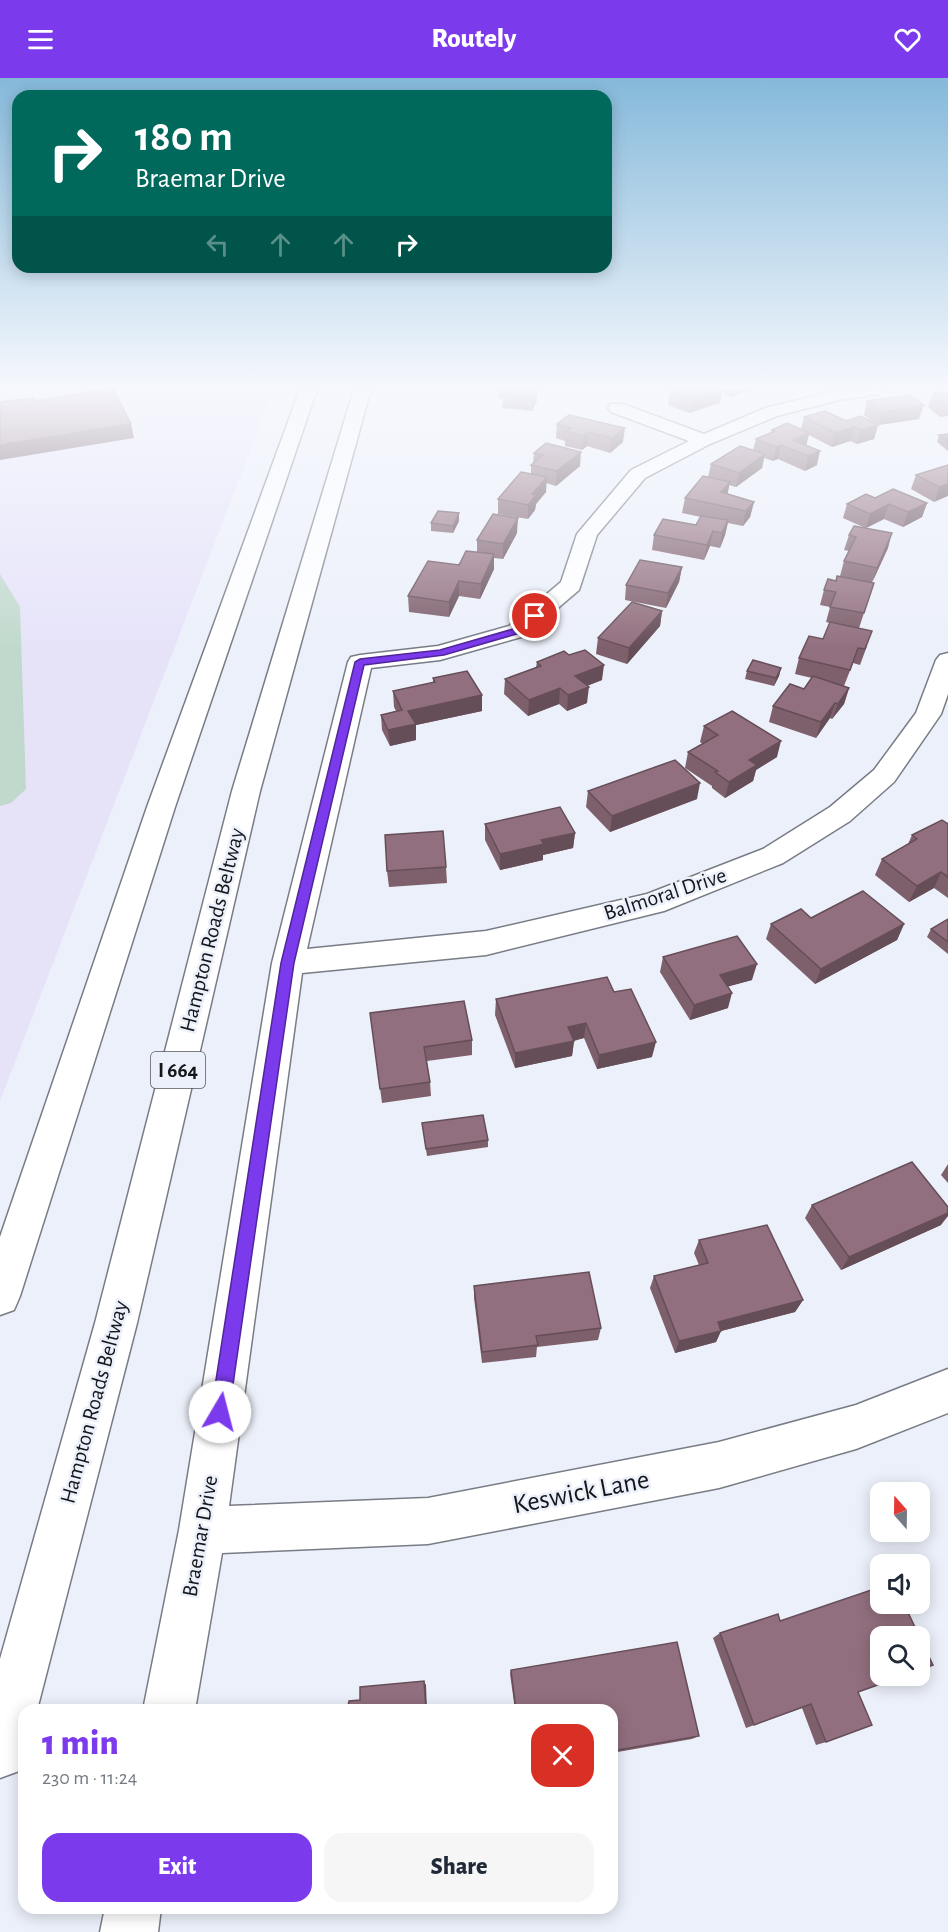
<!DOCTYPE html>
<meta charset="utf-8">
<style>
body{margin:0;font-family:"Alegreya Sans",sans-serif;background:#f6f6f7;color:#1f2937;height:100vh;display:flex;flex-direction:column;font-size:22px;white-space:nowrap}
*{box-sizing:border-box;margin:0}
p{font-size:20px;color:#747a83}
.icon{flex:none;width:33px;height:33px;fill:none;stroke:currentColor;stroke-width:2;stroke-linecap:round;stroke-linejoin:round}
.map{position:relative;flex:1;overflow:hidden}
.drawer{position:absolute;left:18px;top:1626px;width:600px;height:210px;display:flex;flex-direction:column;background:#fff;border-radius:18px;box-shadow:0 3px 15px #0003}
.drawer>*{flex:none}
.hud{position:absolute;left:12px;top:12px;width:600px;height:183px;border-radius:18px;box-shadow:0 3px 15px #0003;background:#00695c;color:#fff;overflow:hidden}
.needle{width:39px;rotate:340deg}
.buttons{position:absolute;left:870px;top:1404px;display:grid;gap:12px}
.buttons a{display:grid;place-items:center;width:60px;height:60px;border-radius:12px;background:#fff;box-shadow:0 3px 15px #0003;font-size:30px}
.pin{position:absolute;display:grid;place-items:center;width:51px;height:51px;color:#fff;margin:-26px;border:3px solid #fff;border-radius:50%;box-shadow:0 2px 6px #0007}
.me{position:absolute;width:66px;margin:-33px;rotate:8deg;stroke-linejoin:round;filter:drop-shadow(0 0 4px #0008)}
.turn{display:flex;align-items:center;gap:21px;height:126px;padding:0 24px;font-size:27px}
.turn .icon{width:78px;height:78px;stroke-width:2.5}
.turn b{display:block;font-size:42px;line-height:51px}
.lanes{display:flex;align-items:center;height:57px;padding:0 24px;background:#0003;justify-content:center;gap:30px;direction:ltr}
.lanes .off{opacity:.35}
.round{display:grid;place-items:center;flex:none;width:63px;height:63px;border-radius:18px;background:#f6f6f7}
.overview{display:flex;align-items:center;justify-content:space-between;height:102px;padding:0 24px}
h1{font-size:36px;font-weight:800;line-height:45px;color:#7c3aed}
.cta{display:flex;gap:12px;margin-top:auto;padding:12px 24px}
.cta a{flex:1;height:69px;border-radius:18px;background:#7c3aed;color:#fff;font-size:24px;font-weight:800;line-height:69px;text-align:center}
.cta a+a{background:#f6f6f7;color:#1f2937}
header{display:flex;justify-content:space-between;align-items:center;height:78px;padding:0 24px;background:#7c3aed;color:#fff;font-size:27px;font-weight:800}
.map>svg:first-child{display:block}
.education{fill:#e6e3f9}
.green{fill:#c1d9cd}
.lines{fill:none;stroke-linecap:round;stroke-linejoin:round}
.street-casing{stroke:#787c85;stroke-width:3}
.highway-casing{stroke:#787c85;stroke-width:3}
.street{fill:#fff;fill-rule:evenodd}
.highway{fill:#fff;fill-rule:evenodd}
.wall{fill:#7e5f6c}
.shaded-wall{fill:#664e58}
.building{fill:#926f7e;stroke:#664e58;stroke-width:1.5}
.route{fill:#7c3aed;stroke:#51269a;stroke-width:1.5}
.labels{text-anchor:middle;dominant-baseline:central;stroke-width:5;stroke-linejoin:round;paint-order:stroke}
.shield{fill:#ecf0fa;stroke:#55575c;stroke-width:1.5}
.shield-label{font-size:21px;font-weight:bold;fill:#141619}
.street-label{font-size:22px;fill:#141619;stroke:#ecf0fa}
.near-street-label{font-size:27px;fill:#141619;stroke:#ecf0fa}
</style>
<header><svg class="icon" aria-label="menu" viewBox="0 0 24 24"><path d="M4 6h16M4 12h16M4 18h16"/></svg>Routely<svg class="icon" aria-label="heart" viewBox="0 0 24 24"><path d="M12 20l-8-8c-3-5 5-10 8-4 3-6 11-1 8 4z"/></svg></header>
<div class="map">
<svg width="948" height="1854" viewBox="0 0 948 1854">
<rect width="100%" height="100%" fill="#ecf0fa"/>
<path class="education" d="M0 311H274L0 1023Z"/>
<path class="green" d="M0 496 20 529 26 711 11 725 0 728Z"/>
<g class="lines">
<g class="street-casing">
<g id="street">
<path d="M887 311 879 316 839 322 777 338 710 366 645 400 597 457 579 512 525 558 440 582 371 590 307 871 486 853 647 816 763 771 830 729 874 692 916 635 936 582 940 577 948 575V616L941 636 894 704 850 743 783 785 664 833 486 877 302 895 229 1428 428 1420 719 1364 856 1327 948 1291V1335L856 1371 719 1410 428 1466 222 1475 195 1632H143L179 1452 272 885 348 584 351 579 360 577 438 568 509 548 561 504 577 456 631 392 689 363 611 334 608 330 611 326H623L704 356 765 330 839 312Z"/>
<path d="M105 1830H161L158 1854H100Z"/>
</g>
</g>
<g class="highway-casing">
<g id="highway">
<path d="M300 311H317L175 729 20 1218 14 1232 0 1237V1159L147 729Z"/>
<path d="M354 311H371L260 713 137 1245 37 1632H24V1679L19 1693 0 1700V1581L95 1245 232 713Z"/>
</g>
</g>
<use href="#street" class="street"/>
<use href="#highway" class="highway"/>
</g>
<g class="wall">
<path d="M498 311H537V323L532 333 502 330 503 321 498 320Z"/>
<path d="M676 311H753L730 319 722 315 720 325 689 335 668 327 670 314Z"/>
<path d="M948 314V338L940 339 928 329 933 315Z"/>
<path d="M867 323 919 341 878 347 874 361 857 366 850 363 832 369 809 357 806 367 817 387 805 393 778 381 773 383 764 380 762 390 736 409 729 407 727 416 754 424 750 439 743 448 728 445 725 457 720 470 710 468 704 482 652 472 654 457 696 447 701 439 682 435 685 420 708 399 711 386 753 372 756 361 771 354 772 352 801 351 804 339 874 345 864 337Z"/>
<path d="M569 337 623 364 610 375 587 368 582 372 565 368V363L556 360 557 346Z"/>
<path d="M948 356V373L937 364 939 357Z"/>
<path d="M534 375 580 388 556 408 546 405V414L536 426 535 432 528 441 498 436V421L531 396V387L533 385Z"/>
<path d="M948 387 934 424 911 411 916 397Z"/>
<path d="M875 420 927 425 922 439 903 449 884 441 866 450 888 470 872 504 874 505 859 550 867 568 860 587 853 585 844 608 834 605 849 610 844 626 832 641 830 640 816 660 769 644 773 628 804 611 812 600 795 596 799 580 823 561 830 545 826 544 830 529 820 527 824 512 840 498 844 483 849 473 844 472 849 457 863 449 843 440 847 426Z"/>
<path d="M459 443 453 455 431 453V445Z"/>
<path d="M517 455 503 481 494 480V491L480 521 459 518 449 539 409 534 408 518 477 474V462Z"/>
<path d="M682 489 679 504 666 530 625 522 626 507Z"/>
<path d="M662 533 660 548 627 586 596 576 598 560Z"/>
<path d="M537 584 602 602 587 608V625L567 633 559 626 528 638 504 616 505 601 536 589Z"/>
<path d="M781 590 779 598 774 608 745 601 747 593Z"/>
<path d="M433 600 482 617V633L416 647V662L390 668 382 652 381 637 396 633 394 629 393 613 433 605Z"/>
<path d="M704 648 777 679 756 692 753 703 725 720 712 710V708L685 690 688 674 703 666 700 664Z"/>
<path d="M588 713 697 721 610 754 586 729Z"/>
<path d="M485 746 575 755 573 770 543 777V782L500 792 485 762Z"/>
<path d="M948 746V820L934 810 909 824 875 797 882 781 908 766 912 757Z"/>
<path d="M446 789 447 805 389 809 387 793Z"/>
<path d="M811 840 904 846 897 862 815 906 766 861 771 846Z"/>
<path d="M948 841V876L927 859 931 851Z"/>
<path d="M663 879 752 902 728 908V930L690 942 660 894Z"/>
<path d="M614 914 652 979 597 991 584 960 574 963 572 978 515 990 495 937 496 921Z"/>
<path d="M370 935 472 962V977L427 983 430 1004 431 1018 382 1025Z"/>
<path d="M422 1045 488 1062V1069L427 1078Z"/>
<path d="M948 1086V1105L941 1097Z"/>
<path d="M812 1127 941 1147 841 1192 805 1140Z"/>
<path d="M699 1162 803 1222 795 1234 721 1253 716 1264 675 1275 650 1210 654 1198 699 1187 694 1175Z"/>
<path d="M474 1208 601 1250 598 1262 537 1269 536 1279 482 1285 474 1220Z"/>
<path d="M780 1543 858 1614 826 1664 816 1667 802 1630 746 1650 713 1560 720 1555Z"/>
<path d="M511 1592 699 1658 692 1661 612 1675V1632H515L510 1596Z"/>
</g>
<g class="shaded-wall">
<path d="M533 311H537V323L532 333Z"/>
<path d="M722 311 720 325 689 335 691 322Z"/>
<path d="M731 311H753L730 319Z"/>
<path d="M924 327 919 341 878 347 882 334Z"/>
<path d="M131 346 134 360 0 382V367Z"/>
<path d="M878 347 874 361 857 366 861 352Z"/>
<path d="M854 349 850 363 832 369 835 355Z"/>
<path d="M625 350 623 364 610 375 612 360Z"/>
<path d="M588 354 587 368 582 372 583 358Z"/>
<path d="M809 355 806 369 793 362Z"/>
<path d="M781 367 778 381 773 383 776 369Z"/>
<path d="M820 373 817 387 805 393 808 378Z"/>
<path d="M581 374 580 388 556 408 557 393Z"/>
<path d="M765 376 762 390 736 409 739 395Z"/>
<path d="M547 399 546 414 536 426 535 432 528 441V427L532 416Z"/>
<path d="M730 404 727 419 719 428 721 414Z"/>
<path d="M948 406V418L934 424 939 409Z"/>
<path d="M754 424 750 439 743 448 746 433Z"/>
<path d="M927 425 922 439 903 449 908 434Z"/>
<path d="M889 426 884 441 866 450 870 436Z"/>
<path d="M459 435V443L453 455V448Z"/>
<path d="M518 440 517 455 503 481V466Z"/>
<path d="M728 442 725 457 720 470 722 455Z"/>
<path d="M713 453 710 468 704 482 707 467Z"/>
<path d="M892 455 888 470 872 505 877 490Z"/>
<path d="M494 476V491L480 521 481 506Z"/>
<path d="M682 489 679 504 666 530 668 515Z"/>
<path d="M459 503V518L449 539V524Z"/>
<path d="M662 533 660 548 627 586 629 570Z"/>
<path d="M604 587 602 602 573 613 575 598Z"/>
<path d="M781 590 779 598 774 608 776 600Z"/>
<path d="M589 609 587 625 567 633 568 617Z"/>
<path d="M560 610 559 626 528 638 529 622Z"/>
<path d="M849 610 844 626 832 641 838 626Z"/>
<path d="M482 617V633L416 647V662L390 668 388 652 408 633Z"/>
<path d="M835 625 830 640 816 660 821 644Z"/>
<path d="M781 663 777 679 756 692 753 703 725 720 729 704 749 682Z"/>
<path d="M700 705 697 721 610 754 612 738Z"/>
<path d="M575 755 573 770 543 777V782L500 792V776L541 762Z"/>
<path d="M941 794 934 810 909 824 917 808Z"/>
<path d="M904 846 897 862 815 906 821 891Z"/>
<path d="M757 886 752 902 716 912 720 897Z"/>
<path d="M732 915 728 930 690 942 694 927Z"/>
<path d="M586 945 584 960 566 964 568 949Z"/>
<path d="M574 963 572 978 515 990V975Z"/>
<path d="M656 964 652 979 597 991 599 977Z"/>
<path d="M948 1135V1138L941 1147 841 1192 849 1179Z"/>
<path d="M803 1222 795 1234 721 1253 716 1264 675 1275 679 1263 718 1244Z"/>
<path d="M424 1603 426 1607 427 1632H426Z"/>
</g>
<g class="building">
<path d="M108 311H113L131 346 0 367V324L34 320 35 323Z"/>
<path d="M505 311H536L532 319 503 317Z"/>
<path d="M676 311H721L691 322 670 314Z"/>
<path d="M948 314V325H944L933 315Z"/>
<path d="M909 317 924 327 882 334 867 323Z"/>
<path d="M825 333 846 343 861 338 878 347 861 352 854 349 835 355 804 339Z"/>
<path d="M569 337 625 350 612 360 588 354 583 358 566 353 571 350 557 346Z"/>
<path d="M787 345 809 355 793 362 820 373 808 378 781 367 776 369 756 361 775 353 772 352Z"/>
<path d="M948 356V363L939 357Z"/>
<path d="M546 365 581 374 557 393 531 387 543 377 534 375Z"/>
<path d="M740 368 765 376 739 395 711 386Z"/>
<path d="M948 387V406L939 409 916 397Z"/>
<path d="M521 394 547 399 532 416 536 417 528 427 498 421Z"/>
<path d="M703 398 730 404 721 414 754 424 746 433 685 420Z"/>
<path d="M893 411 927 425 908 434 889 426 870 436 847 426 866 416 875 420Z"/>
<path d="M438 433 459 435 453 448 431 445Z"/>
<path d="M493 436 518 440 503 466 477 462Z"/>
<path d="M701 438 728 442 722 455 713 453 707 467 654 457 663 441 696 447Z"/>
<path d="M854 448 892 455 877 490 844 483 856 459 849 457Z"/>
<path d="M466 473 494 476 481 506 459 503 449 524 408 518 428 483 459 487Z"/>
<path d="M640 482 682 489 668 515 626 507Z"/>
<path d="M837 498 874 505 864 535 830 529 836 514 824 512 828 501 836 503Z"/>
<path d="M632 524 662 533 629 570 598 560Z"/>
<path d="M830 544 872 553 865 571 858 570 850 592 799 580 809 558 823 561Z"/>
<path d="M585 572 604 587 575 598 589 609 568 617 560 610 529 622 505 601 541 588 537 584 564 573 569 577Z"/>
<path d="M753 582 781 590 776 600 747 593Z"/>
<path d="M467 593 482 617 408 633 416 646 388 652 381 637 402 632 393 613 435 604 433 600Z"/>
<path d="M813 598 849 610 838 626 835 625 821 644 773 628 790 606 804 611Z"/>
<path d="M732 633 781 663 749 682 757 687 729 704 715 694 718 693 688 674 718 657 704 648Z"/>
<path d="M675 682 700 705 612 738 588 713Z"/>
<path d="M560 729 575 755 541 762 544 766 500 776 485 746Z"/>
<path d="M942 742 948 746V799L941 794 917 808 882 781 917 761 912 757Z"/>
<path d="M443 753 446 789 387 793 385 757Z"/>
<path d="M863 813 904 846 821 891 771 846 801 831 811 840Z"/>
<path d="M948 841V864L931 851Z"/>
<path d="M737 858 757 886 720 897 732 915 694 927 663 879Z"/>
<path d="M607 899 614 914 631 911 656 964 599 977 586 945 568 949 574 963 515 975 496 921Z"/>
<path d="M464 923 472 962 424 969 430 1004 380 1011 370 935Z"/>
<path d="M483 1037 488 1062 426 1071 422 1045Z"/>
<path d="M912 1084 948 1129V1135L849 1179 812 1127Z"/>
<path d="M767 1147 803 1222 718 1244 721 1253 679 1263 654 1198 708 1185 699 1162Z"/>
<path d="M589 1194 601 1250 536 1258 538 1267 482 1274 474 1208Z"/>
<path d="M880 1509V1526H904L933 1587 920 1592V1558H880V1598H903L858 1614 872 1647 826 1664 811 1626 754 1647 720 1555 778 1536 780 1543Z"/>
<path d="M677 1564 699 1658 612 1673V1632H516L511 1592Z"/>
<path d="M424 1603 426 1632H305L348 1628 349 1623 360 1622V1609Z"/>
</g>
<linearGradient id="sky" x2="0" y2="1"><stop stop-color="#85b9da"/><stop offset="0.54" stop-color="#f6f8fd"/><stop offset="1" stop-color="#f6f8fd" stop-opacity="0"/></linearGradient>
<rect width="948" height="571" fill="url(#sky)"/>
<path class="route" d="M531 536 539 538 520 555 444 577 364 587 294 885 229 1334 226 1340 220 1343 214 1340 211 1334 281 885 355 584 360 581 440 572 513 551Z"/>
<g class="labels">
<rect class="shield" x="151" y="974" width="54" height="36" rx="4.5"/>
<g class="shield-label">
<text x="178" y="992">I 664</text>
</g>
<g class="street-label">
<text transform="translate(665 816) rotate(-18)">Balmoral Drive</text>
<text transform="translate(212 852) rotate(-76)">Hampton Roads Beltway</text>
<text transform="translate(94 1324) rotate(-75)">Hampton Roads Beltway</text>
<text transform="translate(200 1458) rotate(-80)">Braemar Drive</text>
</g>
<g class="near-street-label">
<text transform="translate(581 1414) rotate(-11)">Keswick Lane</text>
</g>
</g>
</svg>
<div class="buttons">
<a><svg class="needle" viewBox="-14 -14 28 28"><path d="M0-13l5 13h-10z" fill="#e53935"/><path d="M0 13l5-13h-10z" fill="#747a83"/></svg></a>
<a><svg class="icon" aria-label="sound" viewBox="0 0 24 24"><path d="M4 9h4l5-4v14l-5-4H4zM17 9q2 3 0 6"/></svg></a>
<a><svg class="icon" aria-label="search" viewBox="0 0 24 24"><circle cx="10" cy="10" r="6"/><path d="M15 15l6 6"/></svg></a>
</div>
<div class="pin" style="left:535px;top:538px;background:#d93025"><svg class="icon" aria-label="arrive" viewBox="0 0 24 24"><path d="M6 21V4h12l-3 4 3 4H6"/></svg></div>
<svg class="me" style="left:220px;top:1334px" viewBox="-20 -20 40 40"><circle r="19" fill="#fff"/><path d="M0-13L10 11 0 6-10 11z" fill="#7c3aed"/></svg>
<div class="hud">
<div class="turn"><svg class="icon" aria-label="right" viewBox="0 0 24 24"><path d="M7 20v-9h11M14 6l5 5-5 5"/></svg><div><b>180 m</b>Braemar Drive</div></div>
<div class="lanes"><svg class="icon off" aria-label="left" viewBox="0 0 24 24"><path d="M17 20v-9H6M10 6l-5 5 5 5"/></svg><svg class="icon off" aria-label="ahead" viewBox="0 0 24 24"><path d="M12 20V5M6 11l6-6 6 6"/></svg><svg class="icon off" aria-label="ahead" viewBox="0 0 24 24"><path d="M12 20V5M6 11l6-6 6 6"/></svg><svg class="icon" aria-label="right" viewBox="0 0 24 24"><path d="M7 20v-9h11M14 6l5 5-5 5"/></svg></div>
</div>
<section class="drawer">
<div class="overview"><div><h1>1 min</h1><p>230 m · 11:24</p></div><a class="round" style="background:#d93025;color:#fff"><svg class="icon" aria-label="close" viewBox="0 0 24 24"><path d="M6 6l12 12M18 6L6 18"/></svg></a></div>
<div class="cta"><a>Exit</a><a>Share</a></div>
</section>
</div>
